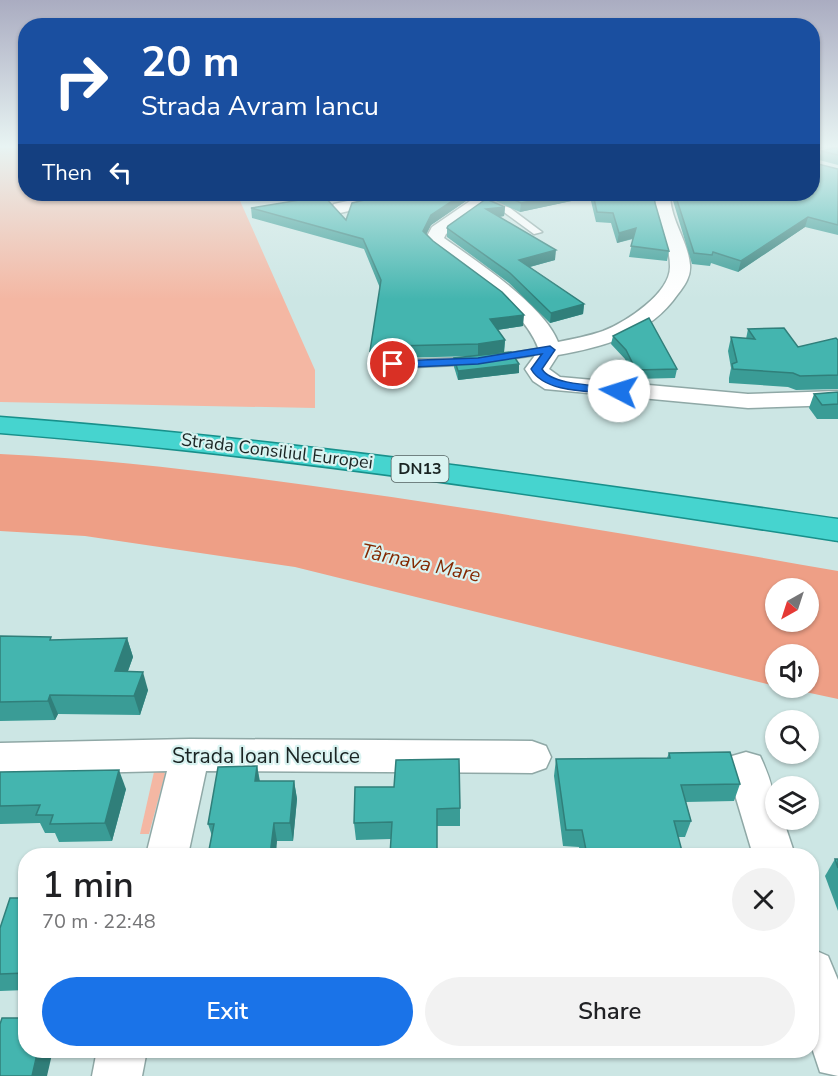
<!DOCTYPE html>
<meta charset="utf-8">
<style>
body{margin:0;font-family:"Nunito Sans",sans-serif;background:#f2f2f2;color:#202124;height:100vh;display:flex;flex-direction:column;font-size:22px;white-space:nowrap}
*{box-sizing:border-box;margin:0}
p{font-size:20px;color:#757577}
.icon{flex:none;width:33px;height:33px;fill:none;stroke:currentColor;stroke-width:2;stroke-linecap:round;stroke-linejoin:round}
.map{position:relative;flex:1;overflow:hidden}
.drawer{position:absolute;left:18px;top:848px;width:801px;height:210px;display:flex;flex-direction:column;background:#fff;border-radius:24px;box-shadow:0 2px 4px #0004}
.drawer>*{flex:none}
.banner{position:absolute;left:18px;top:18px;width:802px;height:183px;border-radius:24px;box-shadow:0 2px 4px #0004;background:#1a4fa0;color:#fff;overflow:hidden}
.needle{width:39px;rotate:219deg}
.buttons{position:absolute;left:765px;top:578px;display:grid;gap:12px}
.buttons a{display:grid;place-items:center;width:54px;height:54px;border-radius:50%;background:#fff;box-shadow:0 2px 4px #0004;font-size:30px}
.pin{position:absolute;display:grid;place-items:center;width:51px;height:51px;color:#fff;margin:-26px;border:3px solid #fff;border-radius:50%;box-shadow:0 2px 6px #0007}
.me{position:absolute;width:66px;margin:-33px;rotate:275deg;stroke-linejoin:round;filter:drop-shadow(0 0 4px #0008)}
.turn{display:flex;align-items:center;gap:21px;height:126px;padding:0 24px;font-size:27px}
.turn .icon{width:78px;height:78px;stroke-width:2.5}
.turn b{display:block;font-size:42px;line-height:51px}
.then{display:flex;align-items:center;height:57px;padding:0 24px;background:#0003;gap:12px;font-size:22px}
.round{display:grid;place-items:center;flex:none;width:63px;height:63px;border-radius:32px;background:#f2f2f2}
.summary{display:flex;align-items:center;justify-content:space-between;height:102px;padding:0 24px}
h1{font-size:36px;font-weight:600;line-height:45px}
.button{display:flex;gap:12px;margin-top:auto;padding:12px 24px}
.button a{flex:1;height:69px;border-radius:36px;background:#1a73e8;color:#fff;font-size:24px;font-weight:600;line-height:69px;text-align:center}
.button a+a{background:#f2f2f2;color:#202124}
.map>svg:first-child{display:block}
.green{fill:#f4b7a3}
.water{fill:#ee9f86;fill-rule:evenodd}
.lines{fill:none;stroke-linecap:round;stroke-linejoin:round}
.service-casing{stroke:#8fa8a6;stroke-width:3}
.minor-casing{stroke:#8fa8a6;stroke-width:3}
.trunk-casing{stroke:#18908b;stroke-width:3}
.service{fill:#fff;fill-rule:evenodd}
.minor{fill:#fff;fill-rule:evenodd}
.trunk{fill:#46d4cf;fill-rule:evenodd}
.wall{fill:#3a9c96}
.shaded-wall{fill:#307f7a}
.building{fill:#44b5af;stroke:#307f7a;stroke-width:1.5}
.route{fill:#1a73e8;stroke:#114b97;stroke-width:1.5}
.labels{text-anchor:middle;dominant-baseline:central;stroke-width:4.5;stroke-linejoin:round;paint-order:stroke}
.shield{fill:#d9f3f1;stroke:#536261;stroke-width:1.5}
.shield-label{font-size:16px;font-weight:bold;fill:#1a2423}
.street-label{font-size:18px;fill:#1a2423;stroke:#d9f3f1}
.water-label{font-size:20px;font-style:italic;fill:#832902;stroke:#d9f3f1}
.near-street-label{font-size:21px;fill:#1a2423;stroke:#d9f3f1}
</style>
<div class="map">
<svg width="838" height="1076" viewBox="0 0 838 1076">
<rect width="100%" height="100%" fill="#cce6e4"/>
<g class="green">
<path d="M0 148H25L26 194H237L315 370V408L0 402Z"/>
<path d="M156 763 162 766 165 774 149 834H140Z"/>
</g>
<path class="water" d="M0 454C103 459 204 471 306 485 484 509 661 540 838 571V699L782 687H808V654H776L775 686 295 567 85 536 0 531ZM776 588H808V621H776Z"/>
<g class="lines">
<g class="service-casing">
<g id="service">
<path d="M485 199 510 208 542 232 534 234 504 212 482 204 481 202Z"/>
<path d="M550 347 556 350 554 352 478 364 393 368 387 364 393 360 478 358Z"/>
</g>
</g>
<g class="minor-casing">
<g id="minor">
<path d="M838 148V154L813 159V149Z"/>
<path d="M379 194H407L405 198 340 213 334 212 331 208 334 204Z"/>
<path d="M463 194H482L491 201 446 234 444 238C476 261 544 305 558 342 573 339 589 336 603 331 626 322 671 293 670 266 670 240 652 220 654 194H670C670 220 688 240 690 265 691 276 685 285 678 294 650 335 603 347 558 355L549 369 560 377 748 394 838 391V405L748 408 545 389 533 381 525 369 539 350C526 313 484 286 454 264 444 256 431 250 425 240L432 227 470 201Z"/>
<path d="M190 739 532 741 546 746 551 757 546 768 532 773 206 771 188 855H146L167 771 0 775V743Z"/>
<path d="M746 752 760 756C770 777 776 796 776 819H783L795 855H753L727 768 732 756Z"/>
<path d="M812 949 828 956 838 980V1076L820 1072 812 1048Z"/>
<path d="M97 1050H147L142 1076H92Z"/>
</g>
</g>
<g class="trunk-casing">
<path id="trunk" d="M0 417C281 438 559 479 838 519V541C559 498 281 455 0 433Z"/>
</g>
<use href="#service" class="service"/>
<use href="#minor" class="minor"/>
<use href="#trunk" class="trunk"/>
</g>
<g class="wall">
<path d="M838 148V165L819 160 821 151Z"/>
<path d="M814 163 838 169V235L805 227 738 272 711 263 710 266 692 264 671 194H813Z"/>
<path d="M484 194H654L655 203 669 251 667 261 629 257 633 239 617 243 611 223 596 222 590 197 520 212 493 200Z"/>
<path d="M466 201 431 225 426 234 523 326 497 330 505 340 504 352 478 356 393 358 370 363V351L380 288 364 249 252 218 251 208 346 220Z"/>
<path d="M505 207 504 216 499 217 555 260 530 267 584 304 583 314 550 323 509 283 447 237V228Z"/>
<path d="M748 329 798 347 838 340V389L796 390 788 387 729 383V378L731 368 728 351 731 337 746 339Z"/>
<path d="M613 336 677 369 675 378 634 379 625 359 611 344Z"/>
<path d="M454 358 519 373 458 380 454 367Z"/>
<path d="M838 392V419H817L809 408 814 394Z"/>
<path d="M0 636 52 640 127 638 133 657 128 671 148 690 140 715 58 714 55 720 0 721Z"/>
<path d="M669 753 740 784 734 801 686 802 691 821 685 837H678L683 855H580L579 847 563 846 554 776 556 759 667 758Z"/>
<path d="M257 766 260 781H294L297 799 293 841H277L212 836 208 824Z"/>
<path d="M0 772 126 789 112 841 59 842 55 833H45L40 823 0 824Z"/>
<path d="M355 787 460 808V826H437L391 839 356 840 354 823Z"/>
<path d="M835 859H838V911L825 876Z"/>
<path d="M26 898V990L0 991V928Z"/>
</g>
<g class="shaded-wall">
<path d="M359 194H371L359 196Z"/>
<path d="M463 194H467L466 201 431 225 423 241V231L431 215Z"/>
<path d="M564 194H591L590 197 520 212 521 203Z"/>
<path d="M505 207 504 216 486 219V209Z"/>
<path d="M808 217 805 227 738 272 741 261Z"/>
<path d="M636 228 634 238 617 243 619 233Z"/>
<path d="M556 250 555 260 518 270 519 260Z"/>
<path d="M584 304 583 314 550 323 551 313Z"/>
<path d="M524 315 523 326 490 331V319Z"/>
<path d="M505 340 504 352 478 356V344Z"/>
<path d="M393 346V358L370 363V351Z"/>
<path d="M519 364V373L458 380V371Z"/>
<path d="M127 638 133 657 121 690 115 671Z"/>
<path d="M143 672 148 690 140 715 134 696Z"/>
<path d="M50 695 58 714 55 720 48 701Z"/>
<path d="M257 766 260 785 255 781Z"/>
<path d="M119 770 126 789 112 841 105 823Z"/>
<path d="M294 781 297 799 293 841 290 823Z"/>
<path d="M274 823 277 841 276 855H270Z"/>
<path d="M38 1050H53L47 1076H32Z"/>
</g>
<g class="building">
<path d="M813 148H814V163L838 169V225L808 217 741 261 713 252 712 255 694 253 675 194H813Z"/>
<path d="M833 148H838V155L821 151Z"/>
<path d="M390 194H463L431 215 423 231 433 241 502 292 524 315 490 319 505 340 478 344 393 346 370 351 381 280 363 239 251 208 324 196 346 220 352 203Z"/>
<path d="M501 194H564L521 203Z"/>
<path d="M593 194H654L655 203 669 251 631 246 636 228 619 233 613 213 597 212Z"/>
<path d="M486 199 505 207 486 209 556 250 519 260 584 304 551 313 510 273 447 228 448 226Z"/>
<path d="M649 318 677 369 636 370 626 350 613 336Z"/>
<path d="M784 328 798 347 836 338 838 340V375L800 376 793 373 733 369 732 364 737 362 731 337 755 339 748 329Z"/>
<path d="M511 352 519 364 458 371 454 358Z"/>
<path d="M838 392V404L822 405 814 394Z"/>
<path d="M0 636 51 637 50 640 127 638 115 671 143 672 134 696 50 695 48 701 0 702Z"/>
<path d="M730 752 740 784 681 785 691 821H674L683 855H587L582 830H566L556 759 670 758 669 753Z"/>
<path d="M459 759 460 808 437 809V855H390L392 822 354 823 355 787H394L396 760Z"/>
<path d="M257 766 255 781H294L290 823H274L270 855H208L214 824H208L218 767Z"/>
<path d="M119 770 105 823 50 824 53 815H36L40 805 0 806V772Z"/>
<path d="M835 859H838V868Z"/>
<path d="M10 898H26V973L0 974V928Z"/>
<path d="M2 1018H26V1050H38L32 1076H0V1024Z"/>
</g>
<linearGradient id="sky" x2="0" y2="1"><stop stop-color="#aaacc1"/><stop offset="0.49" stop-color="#e8f4f3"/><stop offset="1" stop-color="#e8f4f3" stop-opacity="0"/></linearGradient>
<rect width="838" height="299" fill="url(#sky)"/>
<path class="route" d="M550 346 555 350 542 369C552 386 600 385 619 388L625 391 619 394C593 391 545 394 531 369L542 354 478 364 393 368 387 364 393 361 478 358Z"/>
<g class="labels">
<rect class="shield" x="391.5" y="456" width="57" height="26" rx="4.5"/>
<g class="shield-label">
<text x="420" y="469">DN13</text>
</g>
<g class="street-label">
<text transform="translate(277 451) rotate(7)">Strada Consiliul Europei</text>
</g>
<g class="water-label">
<text transform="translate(421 563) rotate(12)">Târnava Mare</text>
</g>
<g class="near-street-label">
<text x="266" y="756">Strada Ioan Neculce</text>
</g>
</g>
</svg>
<div class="buttons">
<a><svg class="needle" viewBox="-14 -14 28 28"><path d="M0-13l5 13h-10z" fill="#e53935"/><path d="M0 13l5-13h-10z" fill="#757577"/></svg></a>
<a><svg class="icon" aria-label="sound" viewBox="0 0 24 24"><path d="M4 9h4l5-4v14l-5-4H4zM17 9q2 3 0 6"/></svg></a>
<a><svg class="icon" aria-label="search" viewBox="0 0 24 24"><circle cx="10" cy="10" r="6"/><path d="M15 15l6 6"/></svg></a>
<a><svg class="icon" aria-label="layers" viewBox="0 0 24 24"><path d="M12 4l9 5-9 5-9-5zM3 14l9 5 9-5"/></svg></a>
</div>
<div class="pin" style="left:393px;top:364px;background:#d93025"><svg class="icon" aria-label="arrive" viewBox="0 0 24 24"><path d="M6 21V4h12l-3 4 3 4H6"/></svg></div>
<svg class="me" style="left:619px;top:391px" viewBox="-20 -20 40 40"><circle r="19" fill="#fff"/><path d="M0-13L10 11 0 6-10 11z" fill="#1a73e8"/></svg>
<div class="banner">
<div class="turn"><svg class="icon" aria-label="right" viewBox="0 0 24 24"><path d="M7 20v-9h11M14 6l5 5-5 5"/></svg><div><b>20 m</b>Strada Avram Iancu</div></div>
<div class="then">Then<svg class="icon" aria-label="left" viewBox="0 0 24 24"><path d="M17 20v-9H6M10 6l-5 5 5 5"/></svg></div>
</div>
<section class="drawer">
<div class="summary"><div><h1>1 min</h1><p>70 m · 22:48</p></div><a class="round"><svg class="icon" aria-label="close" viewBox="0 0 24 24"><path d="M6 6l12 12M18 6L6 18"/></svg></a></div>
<div class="button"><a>Exit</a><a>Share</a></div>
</section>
</div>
